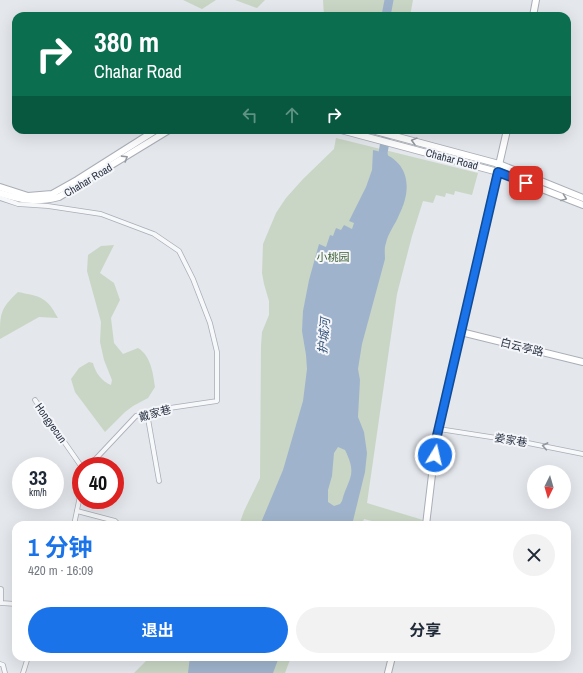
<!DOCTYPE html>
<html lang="zh">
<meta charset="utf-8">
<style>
body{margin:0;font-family:"Archivo Narrow","Noto Sans SC",sans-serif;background:#f2f2f3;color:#1f2937;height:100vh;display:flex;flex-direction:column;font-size:15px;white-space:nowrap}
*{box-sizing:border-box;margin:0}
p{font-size:13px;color:#747a83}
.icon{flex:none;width:22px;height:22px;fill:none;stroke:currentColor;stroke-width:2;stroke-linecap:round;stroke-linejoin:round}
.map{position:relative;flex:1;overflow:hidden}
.drawer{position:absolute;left:12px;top:521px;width:559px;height:140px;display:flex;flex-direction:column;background:#fff;border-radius:12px;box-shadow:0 4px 16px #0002}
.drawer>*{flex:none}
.hud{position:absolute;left:12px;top:12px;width:559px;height:122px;border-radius:12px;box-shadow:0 4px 16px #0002;background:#0b6e4f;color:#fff;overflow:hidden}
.needle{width:26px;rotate:185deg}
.controls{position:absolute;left:527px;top:465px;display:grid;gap:8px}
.controls a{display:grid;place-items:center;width:44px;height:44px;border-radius:50%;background:#fff;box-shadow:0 4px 16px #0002;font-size:20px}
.speed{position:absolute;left:12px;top:457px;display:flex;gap:8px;font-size:20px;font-weight:700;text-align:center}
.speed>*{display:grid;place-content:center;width:52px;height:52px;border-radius:50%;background:#fff;box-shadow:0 4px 16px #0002;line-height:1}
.speed small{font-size:10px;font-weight:400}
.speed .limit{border:6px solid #d22;background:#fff;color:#111}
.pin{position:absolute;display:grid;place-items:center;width:34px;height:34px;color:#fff;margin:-17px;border-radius:8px;box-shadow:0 2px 6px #0006}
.me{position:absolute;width:44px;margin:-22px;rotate:9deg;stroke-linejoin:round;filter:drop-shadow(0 0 3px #0008)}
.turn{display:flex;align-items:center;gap:14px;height:84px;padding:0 16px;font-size:18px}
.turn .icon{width:52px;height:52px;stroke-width:2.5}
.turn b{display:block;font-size:28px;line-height:34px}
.lanes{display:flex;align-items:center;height:38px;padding:0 16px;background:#0003;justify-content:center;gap:20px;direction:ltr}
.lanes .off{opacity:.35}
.round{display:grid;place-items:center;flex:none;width:42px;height:42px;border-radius:21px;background:#f2f2f3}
.summary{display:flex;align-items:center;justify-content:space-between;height:68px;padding:0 16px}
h1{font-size:24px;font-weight:700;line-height:30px;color:#1a73e8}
.button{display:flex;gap:8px;margin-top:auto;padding:8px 16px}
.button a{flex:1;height:46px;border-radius:24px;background:#1a73e8;color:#fff;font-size:16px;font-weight:700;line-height:46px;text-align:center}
.button a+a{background:#f2f2f3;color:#1f2937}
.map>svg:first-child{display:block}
.green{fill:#c9d6c5}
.water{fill:#9fb4cc;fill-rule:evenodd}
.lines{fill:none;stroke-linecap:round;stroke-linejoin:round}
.river{stroke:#9fb4cc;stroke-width:9}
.street-casing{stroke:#a9aeb7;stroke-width:5.5}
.secondary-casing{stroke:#a9aeb7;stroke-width:8}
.street{stroke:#f7f8fa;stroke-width:4}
.secondary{stroke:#fff;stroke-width:6}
.oneway{stroke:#959aa2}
.oneway2{stroke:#9196a0}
.route-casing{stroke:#114b97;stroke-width:10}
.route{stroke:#1a73e8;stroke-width:7}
.labels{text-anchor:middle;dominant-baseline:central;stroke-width:4;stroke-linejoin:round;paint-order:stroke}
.street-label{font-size:11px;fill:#2b3445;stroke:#f4f6f9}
.park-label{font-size:11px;fill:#3f6138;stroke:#f4f6f9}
.water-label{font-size:12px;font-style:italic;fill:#34527a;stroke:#f4f6f9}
</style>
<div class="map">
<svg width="583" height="673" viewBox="0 0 583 673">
<rect width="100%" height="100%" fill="#e4e7ec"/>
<g class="green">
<path d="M183 0H216L202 9Z"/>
<path d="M235 0H265L257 8Z"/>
<path d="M323 0H413L410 16H324Z"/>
<path d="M336 138 478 173 472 195 455 191 454 195 446 193 445 197 436 195 433 203 423 201 412 236 397 294 367 503 423 520 421 525H387L364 519 362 525H239L244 511 260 478 261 346 262 332 269 315V301L264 284 262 273 263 244 276 213 286 198 303 179 334 149Z"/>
<path d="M114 245 100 273 114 283 120 300 111 318 114 343 123 354 138 348C151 356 153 373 155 387L148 398 133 406 125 412 105 432 75 392 71 379 79 368 89 362 93 363C95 372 102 382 111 385L112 380 104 360 100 342 101 322 87 271 88 255 101 246Z"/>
<path d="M18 292C41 297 46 296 58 318L39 317 0 339C0 313 0 309 18 292Z"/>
<path d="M150 657H291L285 673H134Z"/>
</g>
<g class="water">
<path d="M373 150C408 158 414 185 399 215 395 225 388 233 386 243 384 248 385 254 385 259L362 344 358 369 360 380 358 417 364 432 367 453 365 472 352 525H260L283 470 303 401 307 369 306 355 302 331 303 311 309 280 319 244 326 247 330 235 333 236 336 228 341 230 344 225 352 229 354 223 349 221 366 187 372 170ZM338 447 345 450C358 476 348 478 342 501L340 504 334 506 328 502V490L332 476 334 453Z"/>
<path d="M190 657H279L273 673H188Z"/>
</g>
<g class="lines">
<g class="river">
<path d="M386 16 389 0"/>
<path d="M385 164 383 153 387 130"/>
</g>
<g class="street-casing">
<g id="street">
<path d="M0 198 18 204 48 206 101 214 154 234 179 251 193 279 210 323 217 352V401L163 409 136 416 89 466"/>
<path d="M35 400 81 466"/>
<path d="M147 413 159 481"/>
<path d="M439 429 523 442 583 454"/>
<path d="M77 511 115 521 119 525"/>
<path d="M74 525 81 491"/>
<path d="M0 589H1V603L16 604"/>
<path d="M0 664 3 665 5 673"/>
<path d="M23 673 28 657"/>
</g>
</g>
<g class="secondary-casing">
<g id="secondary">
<path d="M533 16 536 0"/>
<path d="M341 130 498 172 583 205"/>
<path d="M372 130 499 164 583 198"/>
<path d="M0 187 28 196 52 194 77 180 156 130"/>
<path d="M0 193C22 200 36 203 59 197L169 130"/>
<path d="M461 332 583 362"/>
<path d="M426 525 436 441 507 130"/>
<path d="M388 673 392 657"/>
</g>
</g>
<use href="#street" class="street"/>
<use href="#secondary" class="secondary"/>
</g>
<defs><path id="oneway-chevron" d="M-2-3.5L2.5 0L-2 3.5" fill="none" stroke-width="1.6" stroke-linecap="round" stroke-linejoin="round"/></defs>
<g class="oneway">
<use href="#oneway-chevron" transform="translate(414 141) rotate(-165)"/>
<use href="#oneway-chevron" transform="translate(125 158) rotate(-32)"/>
<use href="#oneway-chevron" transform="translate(564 198) rotate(21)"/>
</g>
<use class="oneway2" href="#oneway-chevron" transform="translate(545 446) rotate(-169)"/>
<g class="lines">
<g class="route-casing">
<path id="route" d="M435 455 436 440 498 172 526 183"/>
</g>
<use href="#route" class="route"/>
</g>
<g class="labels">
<g class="street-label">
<text transform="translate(452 159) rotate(15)">Chahar Road</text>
<text transform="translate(88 180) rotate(-31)">Chahar Road</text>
<text transform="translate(522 347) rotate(14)">白云亭路</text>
<text transform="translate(155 413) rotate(-15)">戴家巷</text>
<text transform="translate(51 423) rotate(55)">Hongyecun</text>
<text transform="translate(511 440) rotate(9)">姜家巷</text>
</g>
<g class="park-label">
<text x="333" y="257">小桃园</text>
</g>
<g class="water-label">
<text transform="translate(324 336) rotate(-85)">护城河</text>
</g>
</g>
</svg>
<div class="controls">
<a><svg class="needle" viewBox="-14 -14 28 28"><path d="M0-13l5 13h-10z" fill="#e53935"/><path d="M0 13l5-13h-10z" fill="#747a83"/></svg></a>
</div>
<div class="speed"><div>33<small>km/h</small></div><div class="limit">40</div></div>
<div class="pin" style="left:526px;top:183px;background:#d93025"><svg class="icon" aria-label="arrive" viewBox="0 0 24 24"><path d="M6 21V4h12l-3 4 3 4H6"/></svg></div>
<svg class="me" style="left:435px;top:455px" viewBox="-20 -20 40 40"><circle r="17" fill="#1a73e8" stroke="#fff" stroke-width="3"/><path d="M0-11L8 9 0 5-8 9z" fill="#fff"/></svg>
<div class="hud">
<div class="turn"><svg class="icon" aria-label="right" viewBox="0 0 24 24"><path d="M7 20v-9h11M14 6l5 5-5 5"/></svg><div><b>380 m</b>Chahar Road</div></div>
<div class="lanes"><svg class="icon off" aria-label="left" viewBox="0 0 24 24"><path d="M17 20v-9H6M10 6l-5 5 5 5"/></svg><svg class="icon off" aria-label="ahead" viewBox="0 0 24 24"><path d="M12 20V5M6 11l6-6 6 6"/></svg><svg class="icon" aria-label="right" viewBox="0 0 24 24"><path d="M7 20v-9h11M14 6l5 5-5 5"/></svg></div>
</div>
<section class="drawer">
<div class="summary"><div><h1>1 分钟</h1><p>420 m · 16:09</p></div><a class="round"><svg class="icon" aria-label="close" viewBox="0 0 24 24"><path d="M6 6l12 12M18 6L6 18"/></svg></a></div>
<div class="button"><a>退出</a><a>分享</a></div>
</section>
</div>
